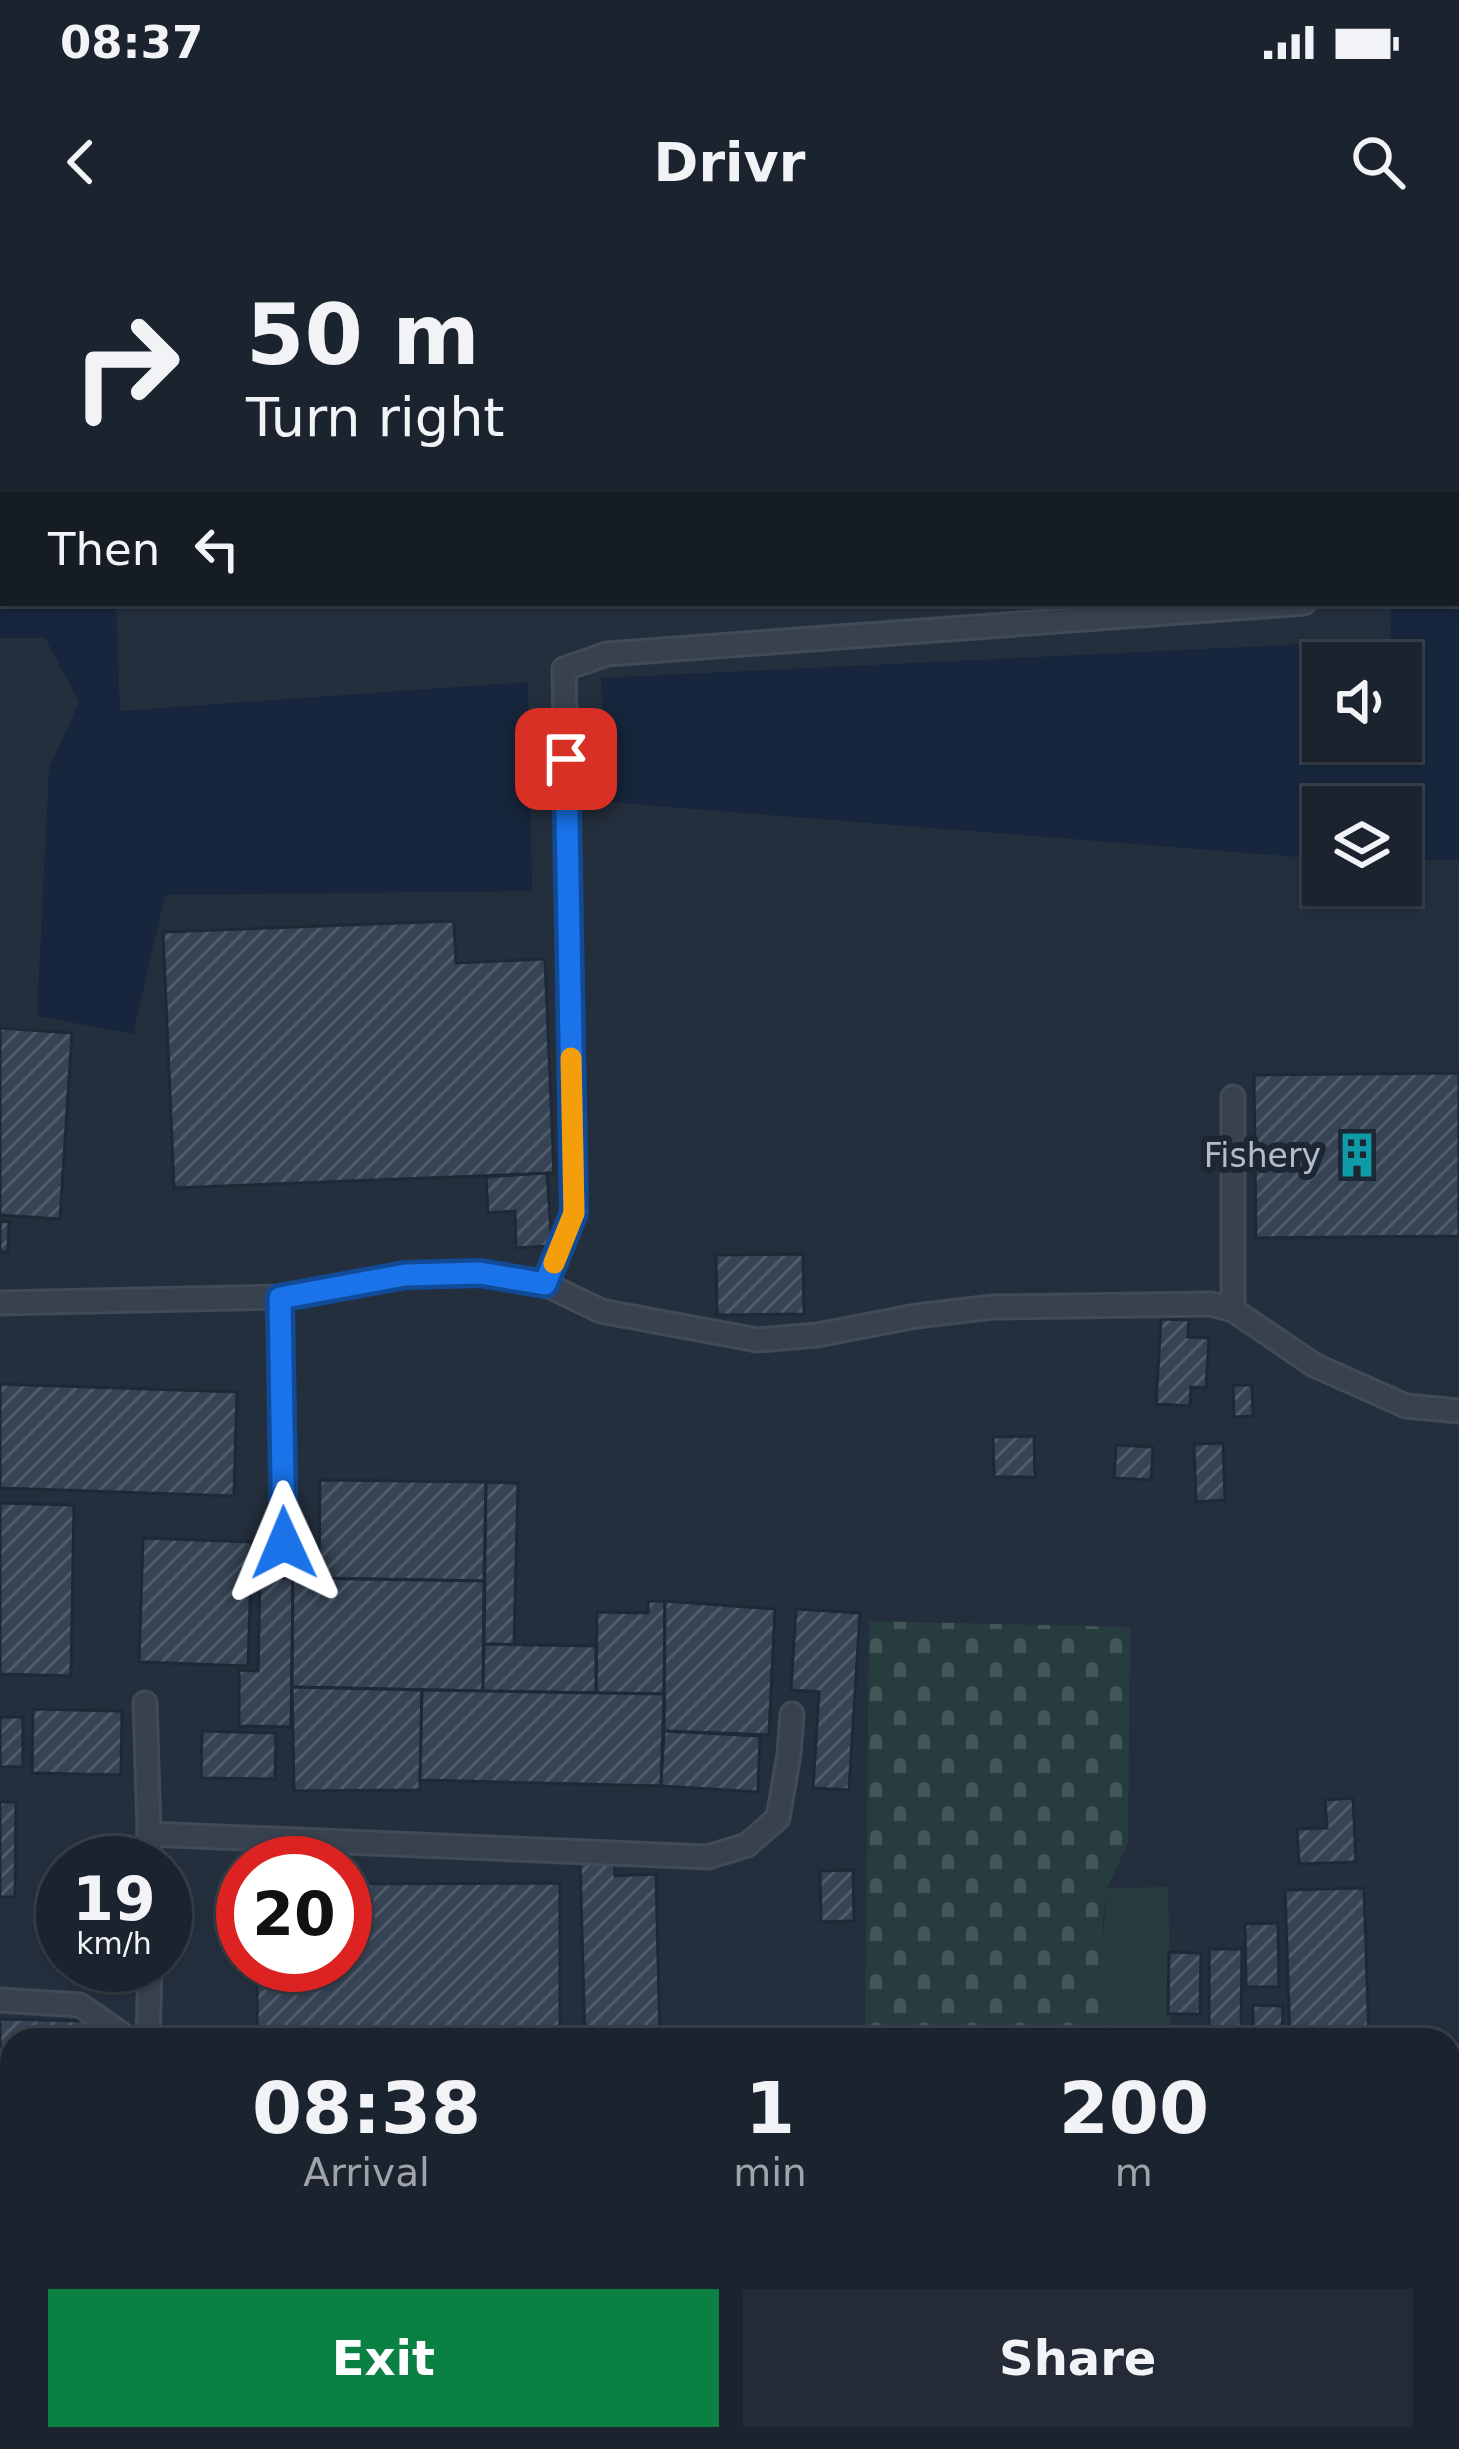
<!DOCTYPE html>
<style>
body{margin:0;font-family:"DejaVu Sans",sans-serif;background:#242b36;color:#f1f3f6;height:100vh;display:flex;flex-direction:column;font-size:45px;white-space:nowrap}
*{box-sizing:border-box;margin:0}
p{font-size:39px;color:#a0a4aa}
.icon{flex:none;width:66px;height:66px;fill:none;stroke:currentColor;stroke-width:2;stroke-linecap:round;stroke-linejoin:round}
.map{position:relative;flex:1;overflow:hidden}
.side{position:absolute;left:0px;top:1788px;width:1461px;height:423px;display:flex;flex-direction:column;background:#1b232e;border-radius:36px 36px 0 0;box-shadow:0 3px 9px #0004,0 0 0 3px #39404a}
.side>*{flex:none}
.top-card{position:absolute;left:0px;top:0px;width:1461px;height:366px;box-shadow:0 3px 9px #0004,0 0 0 3px #39404a;background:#1b232e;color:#f1f3f6;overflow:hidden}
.buttons{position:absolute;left:1302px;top:402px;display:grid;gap:24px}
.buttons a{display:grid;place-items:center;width:120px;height:120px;border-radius:0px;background:#1b232e;box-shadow:0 3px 9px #0004,0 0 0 3px #39404a;font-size:60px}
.speed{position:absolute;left:36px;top:1596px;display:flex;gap:24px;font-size:60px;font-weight:700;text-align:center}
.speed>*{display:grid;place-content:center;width:156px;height:156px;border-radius:50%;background:#1b232e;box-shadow:0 3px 9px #0004,0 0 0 3px #39404a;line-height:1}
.speed small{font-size:30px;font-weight:400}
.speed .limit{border:18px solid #d22;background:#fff;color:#111}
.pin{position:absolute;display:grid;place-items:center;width:102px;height:102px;color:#fff;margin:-51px;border-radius:24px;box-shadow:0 6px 18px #0006}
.me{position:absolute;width:132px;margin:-66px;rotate:359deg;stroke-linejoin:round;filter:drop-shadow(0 0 9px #0008)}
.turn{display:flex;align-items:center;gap:42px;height:252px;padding:0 48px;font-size:54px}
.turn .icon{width:156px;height:156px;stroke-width:2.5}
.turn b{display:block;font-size:84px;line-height:102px}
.then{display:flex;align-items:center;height:114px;padding:0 48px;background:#0003;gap:24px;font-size:45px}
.eta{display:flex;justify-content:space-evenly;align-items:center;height:204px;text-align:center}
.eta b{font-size:72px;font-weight:700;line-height:84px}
.cta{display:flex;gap:24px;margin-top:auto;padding:24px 48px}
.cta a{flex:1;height:138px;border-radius:0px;background:#0b8043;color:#fff;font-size:48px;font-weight:700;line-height:138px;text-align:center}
.cta a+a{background:#242b36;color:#f1f3f6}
.status{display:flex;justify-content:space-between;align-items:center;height:84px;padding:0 60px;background:#1b232e;direction:ltr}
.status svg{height:33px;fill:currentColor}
header{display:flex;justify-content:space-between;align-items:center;height:156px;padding:0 48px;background:#1b232e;font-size:54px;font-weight:700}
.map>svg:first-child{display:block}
.cemetery{fill:url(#cemetery-stones)}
.garden{fill:#263c3f}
.water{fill:#17263c;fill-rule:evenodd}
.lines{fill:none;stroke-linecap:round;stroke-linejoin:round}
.stream{stroke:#17263c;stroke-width:10}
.building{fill:url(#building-hatch);stroke:#1f2835;stroke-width:3}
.lane-casing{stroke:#414a57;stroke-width:27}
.street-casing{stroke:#414a57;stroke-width:48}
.lane{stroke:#38414e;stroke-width:21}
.street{stroke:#38414e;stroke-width:42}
.route-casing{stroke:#114b97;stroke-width:30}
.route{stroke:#1a73e8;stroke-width:21}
.slow{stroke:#f59e0b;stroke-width:21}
.labels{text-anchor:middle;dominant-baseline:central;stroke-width:12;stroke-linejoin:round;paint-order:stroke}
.poi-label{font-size:33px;fill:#b4bcc9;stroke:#1d2633;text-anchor:end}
</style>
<div class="status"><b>08:37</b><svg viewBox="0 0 49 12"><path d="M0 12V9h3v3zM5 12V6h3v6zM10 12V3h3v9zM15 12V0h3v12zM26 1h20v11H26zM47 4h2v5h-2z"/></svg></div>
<header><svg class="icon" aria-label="back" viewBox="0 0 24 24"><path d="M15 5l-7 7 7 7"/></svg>Drivr<svg class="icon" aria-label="search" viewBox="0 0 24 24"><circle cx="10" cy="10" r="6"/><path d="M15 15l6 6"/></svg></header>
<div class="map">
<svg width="1459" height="2209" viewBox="0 0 1459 2209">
<defs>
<pattern id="cemetery-stones" width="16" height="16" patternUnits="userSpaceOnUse" patternTransform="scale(3)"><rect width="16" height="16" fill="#263c3f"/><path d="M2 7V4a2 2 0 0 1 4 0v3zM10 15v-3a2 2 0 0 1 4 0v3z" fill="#435659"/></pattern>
<pattern id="building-hatch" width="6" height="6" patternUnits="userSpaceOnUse" patternTransform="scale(3)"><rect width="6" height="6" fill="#364354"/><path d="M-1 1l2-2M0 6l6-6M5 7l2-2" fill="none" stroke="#515c6b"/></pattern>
</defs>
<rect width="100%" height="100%" fill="#242f3e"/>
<path class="cemetery" d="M869 1381 1130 1387 1128 1603 1107 1648 1103 1680 1106 1800H865Z"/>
<path class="garden" d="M1168 1647 1172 1800H1106L1102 1713 1107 1648Z"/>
<path class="water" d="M0 0H1459V620H1401V567H1323V619L606 562 601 438 1391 400 1390 363H1458V3H3V363H116L120 471 528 442 532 651 165 655 133 794 37 776 49 528 79 462 45 398H0ZM1323 423H1401V501H1323Z"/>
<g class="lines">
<path class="stream" d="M0 2095 12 2091"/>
</g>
<g class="building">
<path d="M454 681 456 723 545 719 554 933 174 948 163 692Z"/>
<path d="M0 788 72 793 60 979 0 975Z"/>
<path d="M1459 833V996L1256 998 1254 835Z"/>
<path d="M547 933 552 1006 516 1008 515 971 488 973 486 937Z"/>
<path d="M0 981 9 982 8 1012H0Z"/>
<path d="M803 1014 804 1074 717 1075 716 1015Z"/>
<path d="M1161 1079 1189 1080 1188 1097 1209 1098 1206 1148 1191 1147 1190 1166 1156 1164Z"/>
<path d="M0 1144 237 1152 234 1256 0 1248Z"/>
<path d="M1233 1145H1252L1253 1176 1234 1177Z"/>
<path d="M1034 1196 1035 1237H994L993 1197Z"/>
<path d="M1223 1203 1225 1260 1196 1262 1194 1204Z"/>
<path d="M1116 1205 1153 1207 1151 1240 1114 1238Z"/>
<path d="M320 1240 486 1242 484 1341 319 1338Z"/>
<path d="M486 1242 518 1243 514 1405 484 1404Z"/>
<path d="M0 1263 74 1265 71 1436 0 1434Z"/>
<path d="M143 1298 252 1302 248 1426 139 1422Z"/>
<path d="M260 1338H293L291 1487 239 1486V1430L258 1431Z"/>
<path d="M293 1338 484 1341 483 1451 292 1447Z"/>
<path d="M648 1361H665L664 1454 596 1453 597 1372 648 1373Z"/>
<path d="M665 1361 775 1369 769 1495 664 1491Z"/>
<path d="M796 1369 860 1373 849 1550 813 1548 819 1452 791 1450Z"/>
<path d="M484 1404 596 1406V1453L483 1451Z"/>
<path d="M292 1447 422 1450 420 1550 294 1551Z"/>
<path d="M422 1450 664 1454 661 1546 420 1540Z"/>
<path d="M33 1469 122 1471 121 1535 32 1533Z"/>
<rect x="0" y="1477" width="23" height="50"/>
<path d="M202 1491 276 1493 275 1539 201 1538Z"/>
<path d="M664 1491 760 1496 758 1552 661 1546Z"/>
<path d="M1353 1558 1356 1622 1299 1624 1297 1589 1327 1588 1325 1560Z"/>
<path d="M0 1562H16L15 1657H0Z"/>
<path d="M614 1620 615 1636 656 1634 660 1800H585L580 1621Z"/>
<path d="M853 1630 854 1681 821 1682 820 1631Z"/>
<path d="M560 1643V1800H257V1725H345V1644Z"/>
<path d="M1364 1648 1369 1800H1290L1285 1650Z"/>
<path d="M1278 1683 1279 1747H1246L1245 1684Z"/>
<path d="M1209 1709H1242L1241 1791H1209Z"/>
<path d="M1169 1712 1201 1713 1200 1774H1168Z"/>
<path d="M1253 1765 1283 1766 1282 1800H1253Z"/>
<path d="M0 1779 85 1781 84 1800H12V1919H0Z"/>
<rect x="1456" y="1833" width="3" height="56"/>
<path d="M1449 2063 1459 2064V2141H1449Z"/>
<path d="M1449 2174H1459V2209H1393V2199H1449Z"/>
<rect x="876" y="2199" width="59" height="10"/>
<path d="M955 2199H1005L1004 2209H954Z"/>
<path d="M1050 2199H1101V2209H1049Z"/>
<path d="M1170 2199H1227V2209H1169Z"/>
<rect x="1333" y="2199" width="43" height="10"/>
</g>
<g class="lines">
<g class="lane-casing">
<g id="lane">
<path d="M1233 857V1070"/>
<path d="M545 1044 574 973 564 429 607 414 1304 363"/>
<path d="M280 1057 284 1303"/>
<path d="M0 1063 280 1057 405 1035 480 1033 545 1044 601 1071 757 1100 817 1095 916 1076 993 1067 1211 1064 1233 1070 1314 1125 1406 1166 1459 1171"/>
<path d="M145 1463 150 1623"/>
<path d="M149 1594 708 1617 747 1605 778 1578 789 1514 792 1474"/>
<path d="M0 1760 80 1765 130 1800"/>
<path d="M148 1800 150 1725"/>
<path d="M0 2132 12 2127"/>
<path d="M366 2209V2199"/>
<path d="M664 2209V2199"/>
</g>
</g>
<g class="street-casing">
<g id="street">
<path d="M1449 2020H1459"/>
<path d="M1141 2209 1142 2199"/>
</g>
</g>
<use href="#lane" class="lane"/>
<use href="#street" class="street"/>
</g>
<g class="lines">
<g class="route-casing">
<path id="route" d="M284 1303 280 1058 405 1035 480 1033 545 1044 574 973 566 519"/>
</g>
<use href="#route" class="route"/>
<path class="slow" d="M554 1023 574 973 571 818"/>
</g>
<defs>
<g id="building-bare" transform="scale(3.6)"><path d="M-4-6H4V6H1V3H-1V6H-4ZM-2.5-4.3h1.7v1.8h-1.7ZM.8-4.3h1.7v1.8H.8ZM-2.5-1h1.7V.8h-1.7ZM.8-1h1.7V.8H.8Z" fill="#0f9aa8" stroke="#1d2633" stroke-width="2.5" paint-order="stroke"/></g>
</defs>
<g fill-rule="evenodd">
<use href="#building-bare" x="1357" y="915"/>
</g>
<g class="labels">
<g class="poi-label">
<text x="1321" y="915">Fishery</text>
</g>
</g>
</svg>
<div class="buttons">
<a><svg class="icon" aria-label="sound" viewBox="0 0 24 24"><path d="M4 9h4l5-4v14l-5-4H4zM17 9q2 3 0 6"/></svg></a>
<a><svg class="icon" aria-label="layers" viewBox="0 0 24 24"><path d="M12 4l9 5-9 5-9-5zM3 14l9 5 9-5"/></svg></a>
</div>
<div class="speed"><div>19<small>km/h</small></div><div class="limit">20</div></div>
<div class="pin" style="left:566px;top:519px;background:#d93025"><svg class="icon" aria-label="arrive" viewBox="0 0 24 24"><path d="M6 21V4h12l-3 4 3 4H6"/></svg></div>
<svg class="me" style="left:284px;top:1303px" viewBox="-20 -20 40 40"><path d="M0-17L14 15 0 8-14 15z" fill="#1a73e8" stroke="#fff" stroke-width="4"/></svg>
<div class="top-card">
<div class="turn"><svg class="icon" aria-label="right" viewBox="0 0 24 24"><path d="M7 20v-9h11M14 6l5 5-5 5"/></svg><div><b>50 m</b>Turn right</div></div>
<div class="then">Then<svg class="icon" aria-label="left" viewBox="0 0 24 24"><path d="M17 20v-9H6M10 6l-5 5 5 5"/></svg></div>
</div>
<section class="side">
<div class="eta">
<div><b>08:38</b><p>Arrival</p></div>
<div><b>1</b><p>min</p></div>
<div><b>200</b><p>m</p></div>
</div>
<div class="cta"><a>Exit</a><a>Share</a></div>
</section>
</div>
